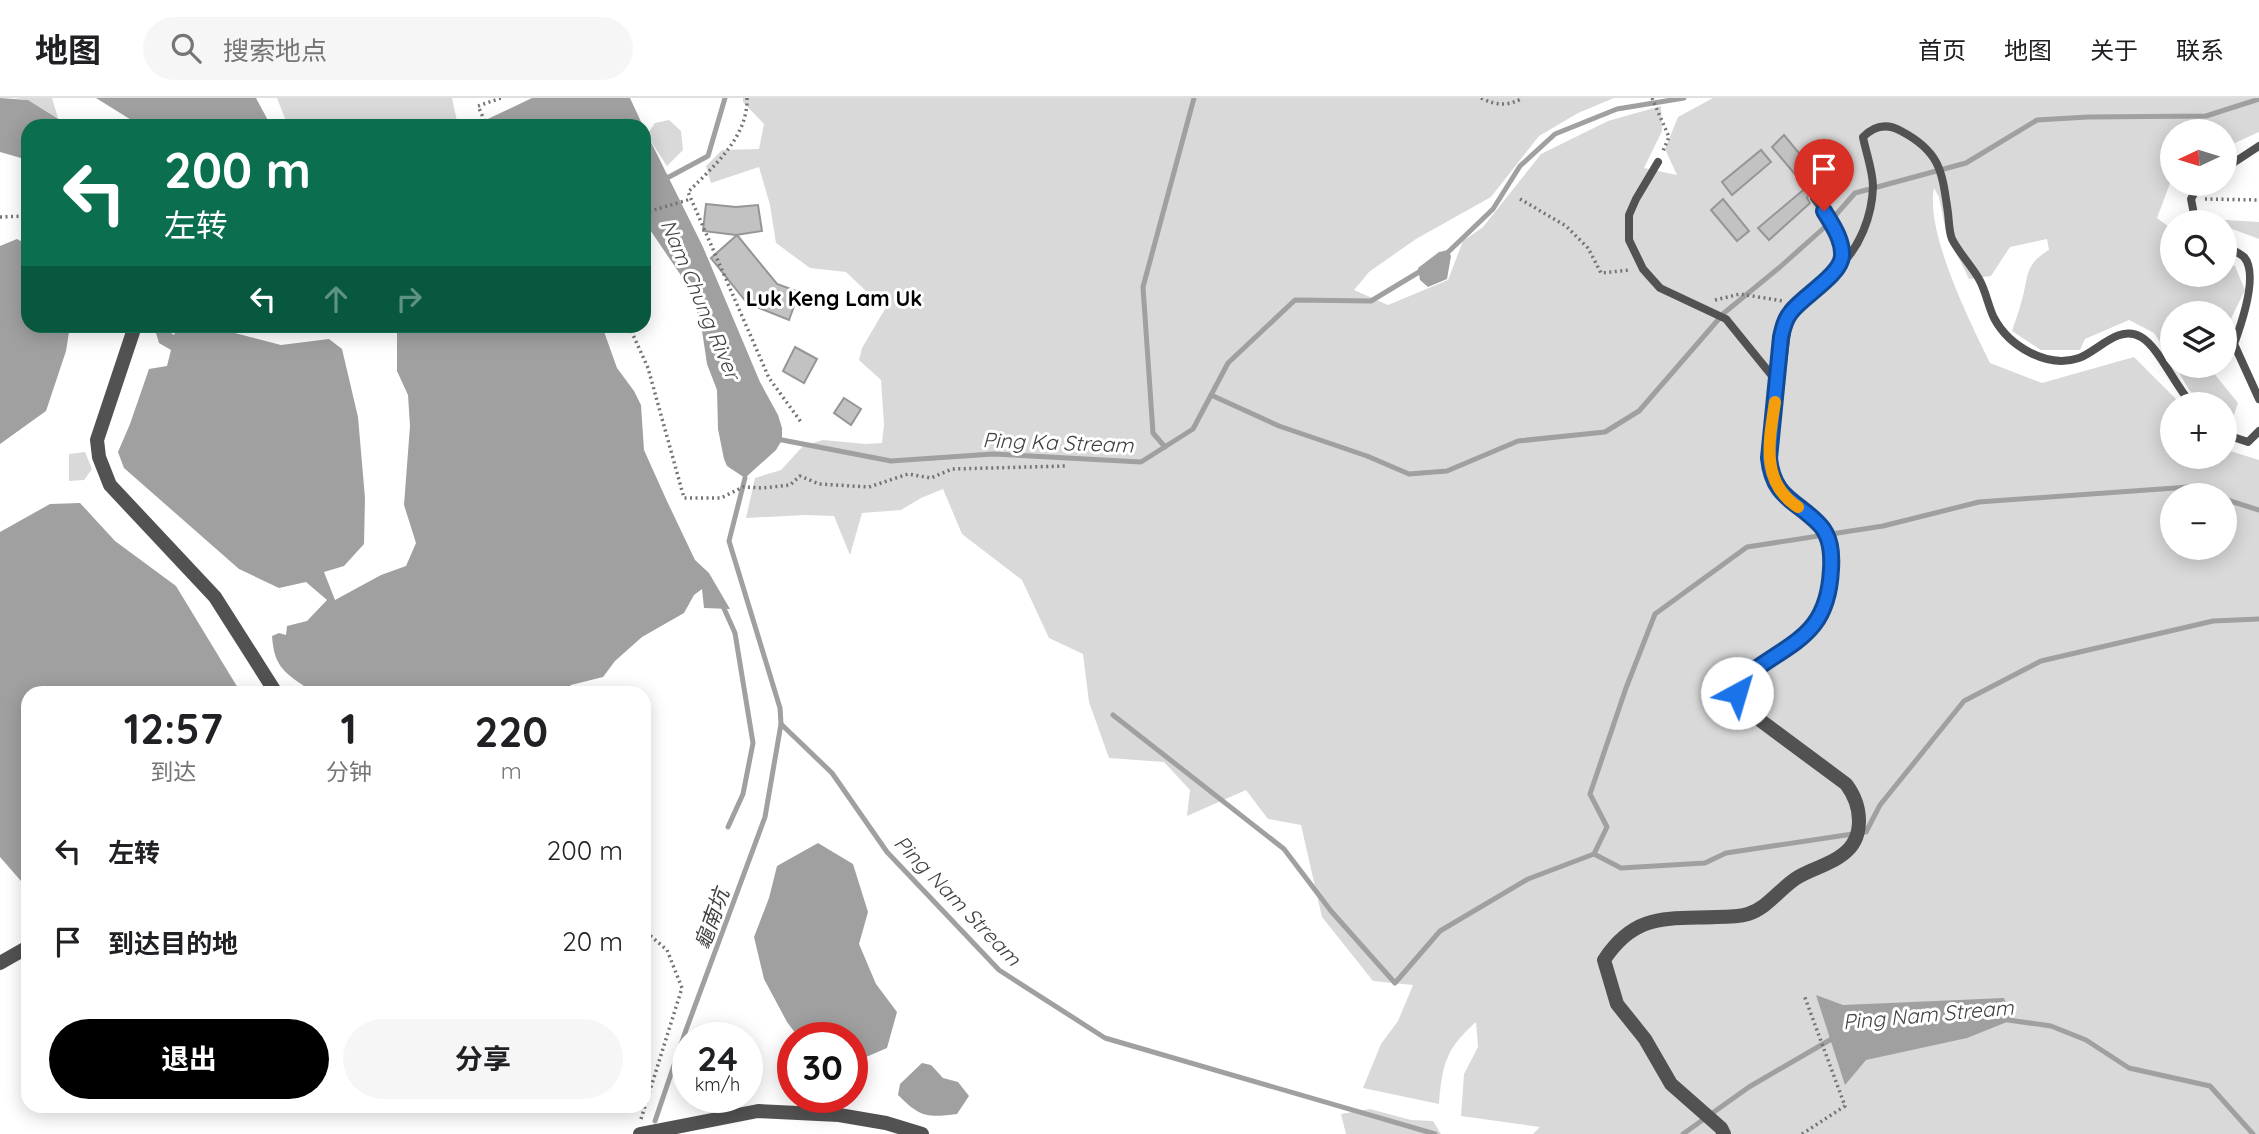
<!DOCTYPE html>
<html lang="zh">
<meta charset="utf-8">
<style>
body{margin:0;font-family:Quicksand,"Noto Sans SC",sans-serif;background:#f6f6f6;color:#202124;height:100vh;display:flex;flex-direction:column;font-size:26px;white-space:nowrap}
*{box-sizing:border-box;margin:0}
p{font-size:23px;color:#757577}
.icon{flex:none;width:38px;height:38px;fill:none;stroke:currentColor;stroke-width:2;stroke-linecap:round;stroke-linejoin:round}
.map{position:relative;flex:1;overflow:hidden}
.side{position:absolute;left:21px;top:588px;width:630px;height:427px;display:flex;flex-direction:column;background:#fff;border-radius:21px;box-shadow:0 4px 18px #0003}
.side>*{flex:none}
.hud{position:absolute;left:21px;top:21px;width:630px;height:214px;border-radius:21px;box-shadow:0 4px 18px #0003;background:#0b6e4f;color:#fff;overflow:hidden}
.needle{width:46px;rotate:266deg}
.controls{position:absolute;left:2160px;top:21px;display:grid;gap:14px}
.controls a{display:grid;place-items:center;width:77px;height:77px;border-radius:50%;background:#fff;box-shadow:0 4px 18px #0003;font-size:35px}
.speed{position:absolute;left:672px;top:924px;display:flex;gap:14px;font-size:35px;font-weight:700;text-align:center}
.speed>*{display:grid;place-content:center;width:91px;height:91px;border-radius:50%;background:#fff;box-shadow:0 4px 18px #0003;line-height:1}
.speed small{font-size:18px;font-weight:400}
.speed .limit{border:10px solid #d22;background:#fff;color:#111}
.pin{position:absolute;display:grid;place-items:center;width:60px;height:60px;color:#fff;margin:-72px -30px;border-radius:50% 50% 50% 0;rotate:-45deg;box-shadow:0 0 7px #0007}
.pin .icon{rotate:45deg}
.me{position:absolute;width:77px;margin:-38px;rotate:39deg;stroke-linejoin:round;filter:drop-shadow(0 0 5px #0008)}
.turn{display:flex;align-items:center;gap:24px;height:147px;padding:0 28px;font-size:32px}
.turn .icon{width:91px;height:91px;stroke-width:2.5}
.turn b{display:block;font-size:49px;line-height:60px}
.lanes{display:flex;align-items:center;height:66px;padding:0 28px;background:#0003;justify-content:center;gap:35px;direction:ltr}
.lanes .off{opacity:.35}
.eta{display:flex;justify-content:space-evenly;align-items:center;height:119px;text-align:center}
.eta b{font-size:42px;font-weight:700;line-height:49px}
.cta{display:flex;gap:14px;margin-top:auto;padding:14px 28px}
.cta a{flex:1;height:80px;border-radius:42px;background:#000;color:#fff;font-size:28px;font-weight:700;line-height:80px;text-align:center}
.cta a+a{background:#f6f6f6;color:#202124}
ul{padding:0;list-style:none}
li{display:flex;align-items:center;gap:21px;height:91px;padding:0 28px}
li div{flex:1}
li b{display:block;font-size:26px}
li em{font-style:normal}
header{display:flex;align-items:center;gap:42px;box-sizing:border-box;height:98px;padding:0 35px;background:#fff;border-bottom:2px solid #e0e0e0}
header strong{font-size:33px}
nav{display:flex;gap:38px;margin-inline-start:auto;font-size:24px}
.search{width:490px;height:63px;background:#f6f6f6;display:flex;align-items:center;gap:18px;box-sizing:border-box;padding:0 24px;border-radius:38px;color:#757577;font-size:26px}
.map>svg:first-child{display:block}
.green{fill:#d9d9d9;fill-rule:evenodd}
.water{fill:#a0a0a0}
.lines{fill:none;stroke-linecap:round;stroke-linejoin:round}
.stream{stroke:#a0a0a0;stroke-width:5}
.building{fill:#c2c2c2;stroke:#969696;stroke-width:2}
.path{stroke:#747474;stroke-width:3.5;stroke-dasharray:2 3.5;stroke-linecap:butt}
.lane{stroke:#525252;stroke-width:8}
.street{stroke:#525252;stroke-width:14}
.route-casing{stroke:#114b97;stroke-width:18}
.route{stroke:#1a73e8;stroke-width:12}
.slow{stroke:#f59e0b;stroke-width:12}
.labels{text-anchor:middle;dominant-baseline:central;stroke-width:6;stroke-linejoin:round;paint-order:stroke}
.neighbourhood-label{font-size:21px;font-weight:bold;fill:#000;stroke:#fff}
.water-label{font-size:21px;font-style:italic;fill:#414141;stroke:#fff}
</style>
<header>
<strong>地图</strong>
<div class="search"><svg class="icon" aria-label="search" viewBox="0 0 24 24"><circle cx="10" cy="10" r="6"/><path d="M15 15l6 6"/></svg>搜索地点</div>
<nav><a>首页</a><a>地图</a><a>关于</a><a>联系</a></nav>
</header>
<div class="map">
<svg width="2259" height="1036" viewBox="0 0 2259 1036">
<rect width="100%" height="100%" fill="#fff"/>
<g class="green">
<path d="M13 0H52L58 20 28 2Z"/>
<path d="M277 0H452L458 28H288Z"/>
<path d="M743 0H1614L1578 15 1539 38 1491 99 1416 141 1369 174 1354 192 1388 207 1448 182 1463 143 1483 129 1541 56 1608 23 1661 8 1662 33 1644 70 1677 77 1665 51 1678 19 1713 0H2259V34L2224 50V33H2172V80L2157 120 2172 131V177H2224V164L2235 168 2245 192 2224 235V215H2172V262L2154 235 2129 222 2085 241 2080 252H2041L2012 233C2015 223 2019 214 2021 205 2029 180 2023 167 2049 152L2047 141 2010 149 1991 178 1969 181 1946 134 1939 99 1934 90C1925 134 1970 224 1990 265L2042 285 2134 259 2181 306H2172V359H2224V351L2259 362V1036H1533L1540 1029 1461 1018 1464 976 1478 949 1476 924C1446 950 1442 967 1439 1006L1363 990 1381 946 1398 923 1413 887 1373 883 1322 819 1301 727 1268 721 1246 692 1187 718 1190 692 1164 664 1109 660 1089 604 1083 556 1049 540 1022 482 962 436 943 391 921 400 901 412 862 415 850 457 834 418 805 417 746 420 755 380 781 372 803 348 823 342 866 346 882 345 884 326 881 282 859 262 862 250 885 211 846 174 810 170 776 145 770 107 759 69 711 85 706 68 722 52 759 51 764 26 743 4ZM2172 397H2224V450H2172Z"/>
<path d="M669 22 681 33 683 52 667 68 647 37 655 25Z"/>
<path d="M2226 122 2259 124V141L2224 128V124H2218Z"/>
<path d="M2175 268H2208L2238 305 2233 320 2224 316V306C2190 306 2192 294 2175 268Z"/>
<path d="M85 354 92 371 84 382 69 383V356Z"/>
<path d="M1370 1011 1411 1022 1433 1023 1441 1036H1346L1341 1016Z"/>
</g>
<g class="water">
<path d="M0 0 28 2 70 28H28V62L0 54Z"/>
<path d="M96 0H256L271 28H141Z"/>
<path d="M532 0H630L643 28H473Z"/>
<path d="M644 30 703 149 760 284 778 317 782 330V342L776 352 745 380 727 368 724 361 718 331 717 292 707 266 701 226 692 200 680 176 644 123Z"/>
<path d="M17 141 28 147V228H70L66 253 46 313 0 346V148Z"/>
<path d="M1448 152 1451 158 1447 181 1428 189 1420 182 1418 170 1439 154Z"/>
<path d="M161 228 174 237 178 228H208L281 247 329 241 342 251 358 319 365 400 364 446 344 468 324 474 335 502 381 477 406 468 416 445 404 407 410 328 408 297 397 273V228H602L617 270 634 293 641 307 644 352 666 401 695 462 709 475 730 511 704 510 702 491 694 497 684 515 642 539 615 563 603 579 571 587 562 595H306L304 588C282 573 274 566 272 538L279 535 286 537 287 528 307 523 327 502 306 484 279 490 239 471 124 370 118 354 130 326 149 271 167 268 171 252 159 245 156 235Z"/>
<path d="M80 405 115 443 176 488 241 595H28V791L0 759V434L50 406Z"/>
<path d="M818 745 853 766 868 814 859 846 876 886 897 914 887 950 852 965V940H799L787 924 764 881 754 839 769 800 777 768Z"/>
<path d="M1816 897 1843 907 2004 900 2012 922 1967 940 1866 962 1845 987Z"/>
<path d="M922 965 931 967 943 980 958 984 969 998 957 1016C927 1020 920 1019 898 997L900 986Z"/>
</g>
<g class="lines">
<g class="stream">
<path d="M662 79H669L708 58 725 0"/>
<path d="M1444 158 1493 111 1520 68 1555 36 1617 11 1684 0"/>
<path d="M1211 297 1279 328 1367 358 1409 376 1447 373 1518 343 1605 334 1639 313 1724 215 1780 169 1826 128 1855 95 1966 65 2037 22 2088 19 2206 18 2259 1"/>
<path d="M777 341 891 363 993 356 1141 364 1193 331 1228 265 1295 202 1371 203 1424 171"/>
<path d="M1165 349 1153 335 1143 189 1194 0"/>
<path d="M745 380 729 443 780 610 781 626 832 675 887 754 999 872 1105 940 1435 1036"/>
<path d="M2224 401 2259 412"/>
<path d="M722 506 735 535 753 645 743 696 728 729"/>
<path d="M1113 617 1284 751 1331 813 1395 885 1440 833 1528 781 1594 756 1607 729 1590 696 1626 590 1655 516 1747 449 1883 428 1979 404 2189 389 2214 397"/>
<path d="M1594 756 1621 770 1705 765 1726 755 1866 734 1880 707 1964 603 2041 563 2213 523 2259 521"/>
<path d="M2008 922 2051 928 2086 942 2129 970 2210 988 2253 1036"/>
<path d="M655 1023 686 932 765 719 781 626"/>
<path d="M1683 1036 1749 989 1835 939"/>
</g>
</g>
<g class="building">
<path d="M1784 37 1817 77 1805 88 1772 49Z"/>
<path d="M1761 52 1771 64 1732 97 1722 84Z"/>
<path d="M1814 83 1823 94 1820 97 1816 94 1810 95 1807 100 1810 105 1769 142 1758 130Z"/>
<path d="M1723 101 1749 133 1737 143 1711 112Z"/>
<path d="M706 106 736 109 758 107 762 133 736 137 703 133Z"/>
<path d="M737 137 777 186 799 194 789 222 747 205 711 160Z"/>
<path d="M795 249 817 261 804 285 783 273Z"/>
<path d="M844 300 861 311 851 327 834 315Z"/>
</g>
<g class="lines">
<g class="path">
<path d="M747 0C748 39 714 68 688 94L769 280 801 324"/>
<path d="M1481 0C1497 8 1508 8 1523 0"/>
<path d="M1652 0 1669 39 1662 55"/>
<path d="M487 28 478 8 501 0"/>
<path d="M1520 101 1566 128 1588 150 1601 175 1630 172"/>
<path d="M2205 101 2259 102"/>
<path d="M644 115 691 101"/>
<path d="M0 119 28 118"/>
<path d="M1715 202 1740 196 1783 203"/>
<path d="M629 228 648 270 684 400H721L743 389 763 390 790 387 800 378 819 386 869 389 908 376 931 380 952 371 1066 368"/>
<path d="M641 1021 682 890 667 852 646 834 644 829"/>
<path d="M1802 1036 1845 1008 1804 897"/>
</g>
<g class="lane">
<path d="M1658 64 1636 101 1629 117V142L1643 171 1660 190 1726 221 1777 284"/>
<path d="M2224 71 2259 48"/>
<path d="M1814 100C1828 118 1847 142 1840 166"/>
<path d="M2199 124 2195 121 2191 101 2196 92 2203 86"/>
<path d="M2224 147C2230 151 2238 154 2244 159 2259 176 2241 227 2234 246L2259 301"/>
<path d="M1839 169C1860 149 1872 118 1873 89 1873 73 1866 55 1863 39 1874 28 1887 25 1901 33 1941 54 1942 74 1948 115 1949 123 1949 134 1952 141 1959 155 1971 167 1979 181 1986 193 1988 208 1994 220 2009 248 2047 271 2079 260 2098 253 2119 226 2141 239 2159 249 2176 290 2192 306"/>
<path d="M2224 336 2248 344 2259 333"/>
</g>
<g class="street">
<path d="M135 228 97 342 99 359 110 387 215 499 276 595"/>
<path d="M0 865 28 849"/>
<path d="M640 1036 758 1013 839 1017 886 1025 922 1036"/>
<path d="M1724 1036 1721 1030 1671 986 1645 941 1617 906 1604 862C1635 815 1666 821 1716 819 1727 819 1738 819 1748 816 1767 810 1779 792 1795 781 1809 771 1828 768 1842 757 1866 740 1862 707 1846 686L1741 608C1733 597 1738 587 1746 578L1806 536 1822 514 1829 493 1831 467 1828 441 1818 424 1790 404 1780 392 1771 373 1769 350 1785 226 1799 205 1839 169"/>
</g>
</g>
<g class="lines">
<g class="route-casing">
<path id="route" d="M1737 595 1739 587 1746 578C1792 543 1828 538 1831 471 1832 455 1831 438 1819 426 1796 402 1773 400 1769 360L1781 239C1783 230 1785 221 1791 214 1803 198 1841 177 1842 158 1843 142 1832 126 1824 113"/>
</g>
<use href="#route" class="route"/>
<path class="slow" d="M1775 304C1769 343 1760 384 1798 409"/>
</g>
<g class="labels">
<g class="neighbourhood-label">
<text x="834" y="200">Luk Keng Lam Uk</text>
</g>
<g class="water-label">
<text transform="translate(701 201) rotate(67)">Nam Chung River</text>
<text transform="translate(1058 344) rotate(2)">Ping Ka Stream</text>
<text transform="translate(958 802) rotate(46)">Ping Nam Stream</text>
<text transform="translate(711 821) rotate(-70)">龜南坑</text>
<text transform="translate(1928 916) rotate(-5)">Ping Nam Stream</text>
</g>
</g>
</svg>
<div class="controls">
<a><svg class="needle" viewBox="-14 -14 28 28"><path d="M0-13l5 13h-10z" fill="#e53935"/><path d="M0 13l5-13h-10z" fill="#757577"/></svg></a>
<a><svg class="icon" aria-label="search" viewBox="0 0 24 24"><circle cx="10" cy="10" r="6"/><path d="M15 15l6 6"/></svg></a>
<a><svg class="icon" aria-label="layers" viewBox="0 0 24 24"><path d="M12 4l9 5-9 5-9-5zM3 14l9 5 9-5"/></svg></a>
<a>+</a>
<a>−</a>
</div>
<div class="speed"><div>24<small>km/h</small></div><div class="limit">30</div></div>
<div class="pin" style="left:1824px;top:113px;background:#d93025"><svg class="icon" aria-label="arrive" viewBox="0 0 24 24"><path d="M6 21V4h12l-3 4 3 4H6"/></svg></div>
<svg class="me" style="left:1737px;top:595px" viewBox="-20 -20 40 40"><circle r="19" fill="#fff"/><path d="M0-13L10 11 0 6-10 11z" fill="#1a73e8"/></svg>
<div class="hud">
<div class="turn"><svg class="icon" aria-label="left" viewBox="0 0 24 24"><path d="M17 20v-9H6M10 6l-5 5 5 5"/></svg><div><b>200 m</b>左转</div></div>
<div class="lanes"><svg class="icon" aria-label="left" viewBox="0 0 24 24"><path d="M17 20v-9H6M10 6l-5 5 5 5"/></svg><svg class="icon off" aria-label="ahead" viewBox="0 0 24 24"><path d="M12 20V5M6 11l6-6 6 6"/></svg><svg class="icon off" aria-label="right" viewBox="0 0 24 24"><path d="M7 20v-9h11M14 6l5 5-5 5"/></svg></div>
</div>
<section class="side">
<div class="eta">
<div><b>12:57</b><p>到达</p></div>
<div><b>1</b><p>分钟</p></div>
<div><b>220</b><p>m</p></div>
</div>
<ul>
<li><svg class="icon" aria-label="left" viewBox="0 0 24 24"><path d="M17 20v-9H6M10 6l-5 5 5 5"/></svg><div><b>左转</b></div><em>200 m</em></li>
<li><svg class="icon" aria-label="arrive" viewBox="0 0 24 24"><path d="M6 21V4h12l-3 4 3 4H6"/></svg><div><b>到达目的地</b></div><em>20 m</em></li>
</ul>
<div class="cta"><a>退出</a><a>分享</a></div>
</section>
</div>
